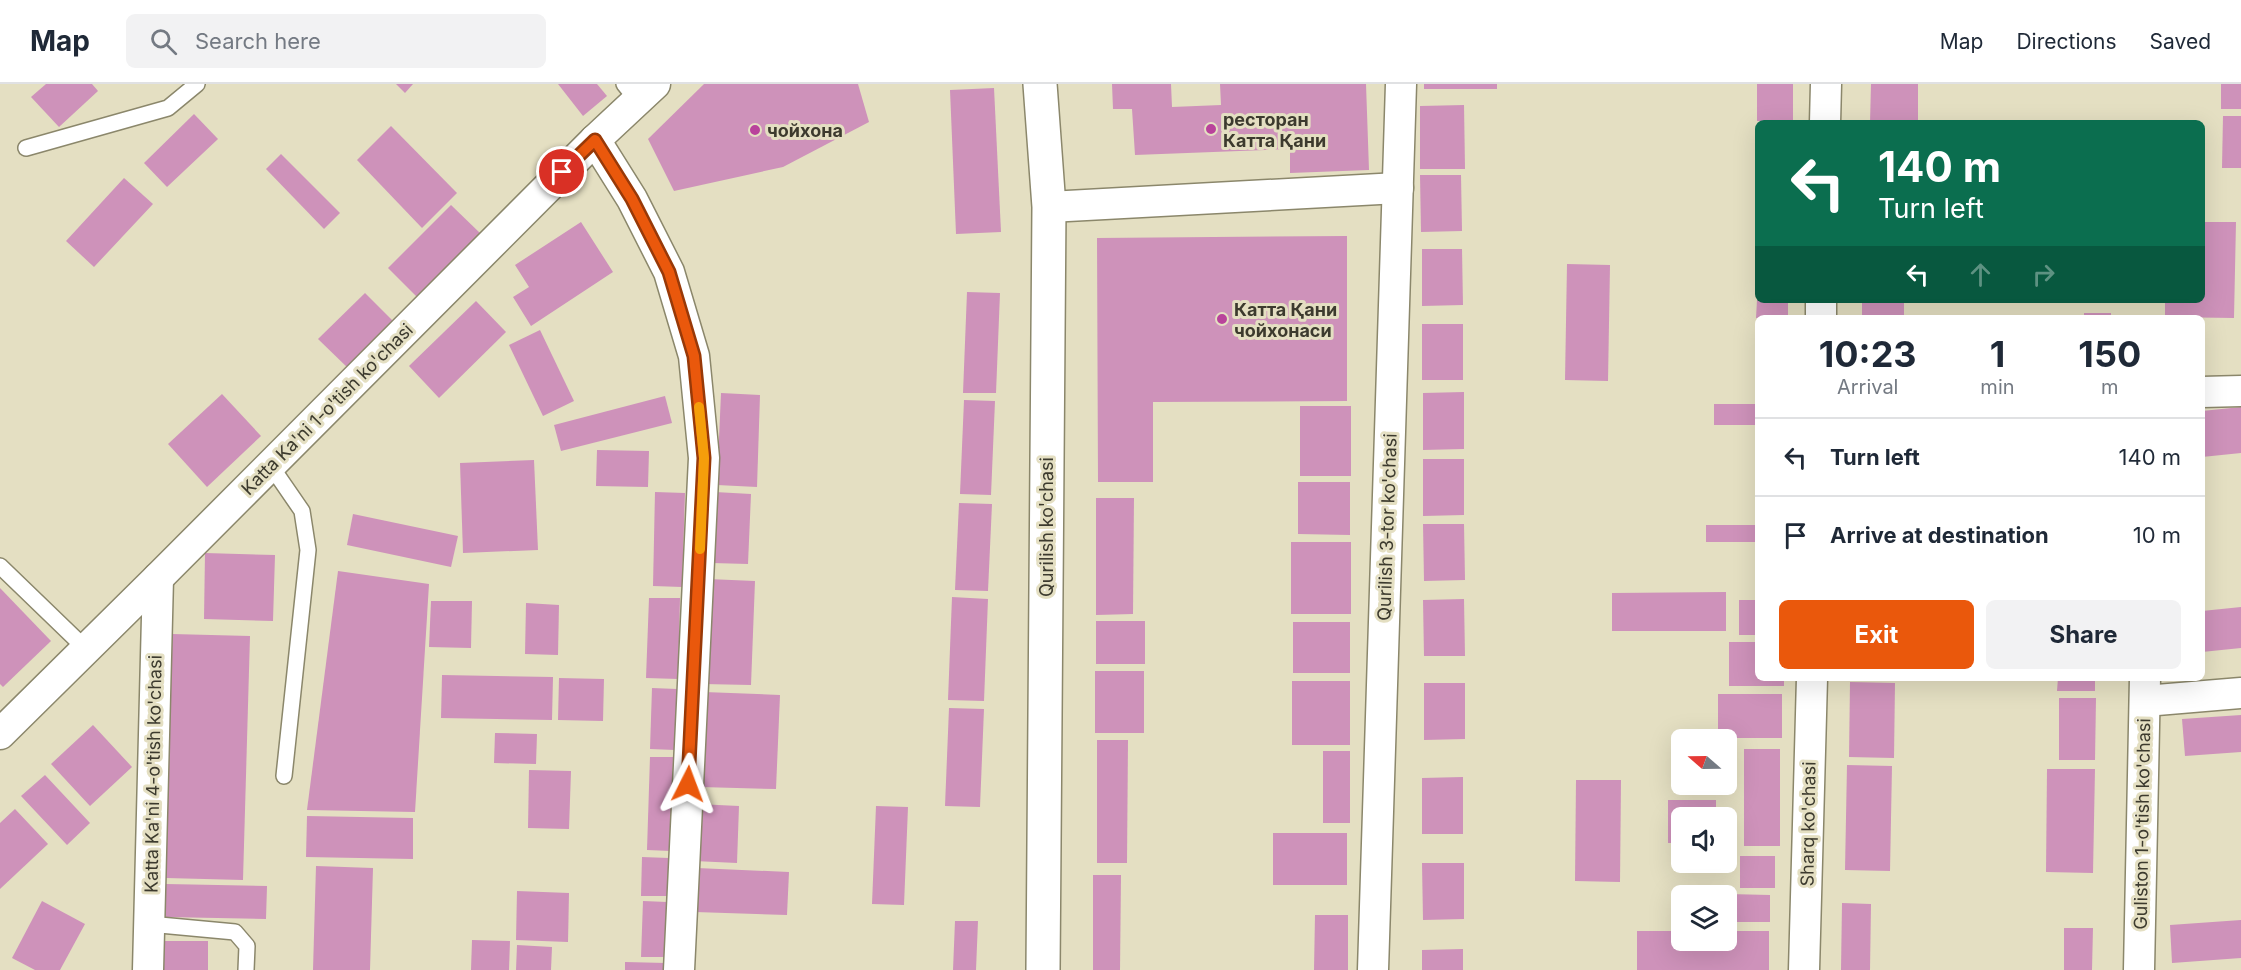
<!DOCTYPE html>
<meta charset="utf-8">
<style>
body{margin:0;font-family:Inter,sans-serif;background:#f2f2f3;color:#1f2937;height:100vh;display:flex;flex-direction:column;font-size:22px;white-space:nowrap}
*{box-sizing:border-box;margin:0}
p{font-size:20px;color:#747a83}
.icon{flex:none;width:33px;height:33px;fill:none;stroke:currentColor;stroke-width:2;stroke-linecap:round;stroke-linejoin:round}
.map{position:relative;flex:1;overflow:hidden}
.sheet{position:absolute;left:1755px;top:231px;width:450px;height:366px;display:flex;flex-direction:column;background:#fff;border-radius:9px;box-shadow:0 6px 24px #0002}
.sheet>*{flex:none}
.top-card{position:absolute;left:1755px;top:36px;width:450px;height:183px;border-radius:9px;box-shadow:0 6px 24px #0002;background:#0b6e4f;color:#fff;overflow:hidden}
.needle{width:39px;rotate:290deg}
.controls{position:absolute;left:1671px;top:645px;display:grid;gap:12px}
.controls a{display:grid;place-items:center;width:66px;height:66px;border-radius:9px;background:#fff;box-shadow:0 6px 24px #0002;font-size:30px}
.pin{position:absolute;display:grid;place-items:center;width:51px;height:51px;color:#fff;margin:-26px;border:3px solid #fff;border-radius:50%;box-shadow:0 2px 6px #0007}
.me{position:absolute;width:66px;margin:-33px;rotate:3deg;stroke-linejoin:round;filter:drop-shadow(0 0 4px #0008)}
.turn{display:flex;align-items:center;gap:21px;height:126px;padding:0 24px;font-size:27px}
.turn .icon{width:78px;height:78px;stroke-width:2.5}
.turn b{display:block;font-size:42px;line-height:51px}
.lanes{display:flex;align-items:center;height:57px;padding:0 24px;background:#0003;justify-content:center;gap:30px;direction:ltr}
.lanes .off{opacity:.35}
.eta{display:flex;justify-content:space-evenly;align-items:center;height:102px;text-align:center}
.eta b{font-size:36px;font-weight:700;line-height:42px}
.primary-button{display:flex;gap:12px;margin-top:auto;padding:12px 24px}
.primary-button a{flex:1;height:69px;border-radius:9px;background:#ea580c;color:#fff;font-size:24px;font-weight:700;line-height:69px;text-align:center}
.primary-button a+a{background:#f2f2f3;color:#1f2937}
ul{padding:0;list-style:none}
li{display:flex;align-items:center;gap:18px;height:78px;padding:0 24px;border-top:2px solid #e0e1e3}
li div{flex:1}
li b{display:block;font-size:22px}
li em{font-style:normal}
header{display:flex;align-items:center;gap:36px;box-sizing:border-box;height:84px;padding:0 30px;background:#fff;border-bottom:2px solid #e0e1e3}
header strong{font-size:28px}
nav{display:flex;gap:33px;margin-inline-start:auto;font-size:21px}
.search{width:420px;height:54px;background:#f2f2f3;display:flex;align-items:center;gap:15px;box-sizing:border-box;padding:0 21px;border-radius:9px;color:#747a83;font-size:22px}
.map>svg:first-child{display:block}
.building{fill:#ce92ba}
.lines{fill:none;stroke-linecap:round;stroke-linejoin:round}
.service-casing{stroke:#8b876b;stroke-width:18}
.minor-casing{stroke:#8b876b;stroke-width:33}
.tertiary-casing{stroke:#8b876b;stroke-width:36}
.service{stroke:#fff;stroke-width:15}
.minor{stroke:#fff;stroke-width:30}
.tertiary{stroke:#fff;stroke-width:33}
.route-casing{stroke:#983908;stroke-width:15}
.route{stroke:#ea580c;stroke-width:10}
.slow{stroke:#f59e0b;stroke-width:10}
.poi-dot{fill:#b9439b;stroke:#e4dfc2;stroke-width:2}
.labels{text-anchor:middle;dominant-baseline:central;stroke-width:6;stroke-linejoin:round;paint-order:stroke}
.poi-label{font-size:18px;font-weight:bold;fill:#3c3a2e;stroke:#e4dfc2;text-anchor:start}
.street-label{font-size:18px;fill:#3c3a2e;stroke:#e4dfc2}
</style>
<header>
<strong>Map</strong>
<div class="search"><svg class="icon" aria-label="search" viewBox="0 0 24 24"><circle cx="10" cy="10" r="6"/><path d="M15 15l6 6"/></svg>Search here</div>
<nav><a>Map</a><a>Directions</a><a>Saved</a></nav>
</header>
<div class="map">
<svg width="2241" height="886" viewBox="0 0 2241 886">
<rect width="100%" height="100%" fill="#e4dfc2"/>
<g class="building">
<path d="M46 0H92L98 7 59 43 31 13Z"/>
<path d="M396 0H413L405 9Z"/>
<path d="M558 0H597L607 12 583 32Z"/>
<path d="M704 0H858L869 38 783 83 674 107 648 55Z"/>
<path d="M1112 0H1171L1172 23 1221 21 1220 0H1366L1369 86 1290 89V65L1135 71 1132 25H1113Z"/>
<rect x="1424" y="0" width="73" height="5"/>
<path d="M1757 0H1793V38L1757 37Z"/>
<path d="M1871 0H1918V39H1870Z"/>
<rect x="2221" y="0" width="20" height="25"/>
<path d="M994 4 1001 148 956 150 950 6Z"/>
<path d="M1464 21 1465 85H1420V22Z"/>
<path d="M194 30 218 55 167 103 144 79Z"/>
<path d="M2223 32H2241V84H2222Z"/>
<path d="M391 42 457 109 422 144 357 76Z"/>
<rect x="1756" y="46" width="2" height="75"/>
<path d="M281 70 340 129 324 145 266 85Z"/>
<path d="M1420 91H1461L1462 147 1421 148Z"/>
<path d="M124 94 153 120 94 183 66 157Z"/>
<path d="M451 121 481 150 418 214 388 184Z"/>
<path d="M581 138 613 188 531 242 513 213 529 203 515 181Z"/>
<path d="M2202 138H2236L2234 234 2165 233V216H2202Z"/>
<path d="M1347 152V317L1153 318V398H1098L1097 154Z"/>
<path d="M1422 165H1462L1463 221 1422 222Z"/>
<path d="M1567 180 1610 181 1608 297 1565 296Z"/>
<path d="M967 208 1000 209 996 309H963Z"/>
<path d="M365 209 396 240 350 286 318 255Z"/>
<path d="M1757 216H1788V234H1756Z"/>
<rect x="1862" y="216" width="42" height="18"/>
<path d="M476 217 506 248 439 314 409 282Z"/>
<rect x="2084" y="229" width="27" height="5"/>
<rect x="1422" y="240" width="41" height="56"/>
<path d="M540 246 574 317 543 332 509 261Z"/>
<path d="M1464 308V365L1423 366V309Z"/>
<path d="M721 309 760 311 757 403 717 401Z"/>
<path d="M222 310 261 352 207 403 168 360Z"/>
<path d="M665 312 672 339 561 367 554 341Z"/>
<path d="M964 316 995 317 991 411 960 410Z"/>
<rect x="1714" y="320" width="44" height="21"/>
<rect x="1300" y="322" width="51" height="70"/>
<path d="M2241 323V369L2202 373V327Z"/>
<path d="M597 366 649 367 648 403 596 402Z"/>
<path d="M1423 375H1464V431L1423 432Z"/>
<path d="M534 376 538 466 463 469 460 379Z"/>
<path d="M1298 398H1350V451L1298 450Z"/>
<path d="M655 408 685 409 682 503 653 502Z"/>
<path d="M715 408 751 410 748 480 712 479Z"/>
<path d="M1096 414H1134L1133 530 1096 531Z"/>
<path d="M959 419 992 420 988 507 955 506Z"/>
<path d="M353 430 458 452 451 483 347 461Z"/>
<path d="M1423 440H1464L1465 496 1424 497Z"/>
<rect x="1706" y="441" width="52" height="17"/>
<rect x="1291" y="458" width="60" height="72"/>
<path d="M205 469 275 471 273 537 204 535Z"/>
<path d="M338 487 429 500 415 728 307 726Z"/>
<path d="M708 495 755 497 751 601 703 600Z"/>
<path d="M0 504 51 557 3 603 0 600Z"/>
<path d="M1726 508V547H1612V509Z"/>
<path d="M952 513 988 515 984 617 948 616Z"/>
<path d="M649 514H680L678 595 646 594Z"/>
<path d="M1464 515 1465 572H1424L1423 516Z"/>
<rect x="1739" y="516" width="19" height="35"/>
<path d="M431 517H472L471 564 429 563Z"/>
<path d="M526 519 559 521 558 571 525 570Z"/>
<path d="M2241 523V564L2202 568V527Z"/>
<rect x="1096" y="537" width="49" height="43"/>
<rect x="1293" y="538" width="57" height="51"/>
<path d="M172 550 250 552 243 796 166 794Z"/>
<path d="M1729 558H1758V594H1784V602H1729Z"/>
<rect x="1095" y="587" width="49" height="62"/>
<path d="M442 591 553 593 552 636 441 634Z"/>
<path d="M559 594 604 595 603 637 558 636Z"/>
<path d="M2058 594H2095V607H2057Z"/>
<rect x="1292" y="597" width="58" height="64"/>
<path d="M1850 598 1895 599 1894 674 1849 673Z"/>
<path d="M1424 599H1465V655L1424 656Z"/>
<path d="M652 604 677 605 675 666 650 665Z"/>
<path d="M704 608 780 611 776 705 700 703Z"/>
<rect x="1718" y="610" width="64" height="44"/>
<path d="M2059 614H2096L2095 676H2059Z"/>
<path d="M949 624 984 625 980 723 945 722Z"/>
<path d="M2241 631V668L2185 672 2182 635Z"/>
<path d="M93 641 132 683 90 722 51 680Z"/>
<path d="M495 649 537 650 536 680 494 679Z"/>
<path d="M1097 656H1128L1127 779H1097Z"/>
<rect x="1744" y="665" width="36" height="97"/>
<rect x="1323" y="667" width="27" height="72"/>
<path d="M650 673H673L671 767 647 766Z"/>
<path d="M1847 681 1892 682 1890 787 1845 786Z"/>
<path d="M2047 685H2095L2093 789 2046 788Z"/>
<path d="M529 686 571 687 569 745 528 744Z"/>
<path d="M45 691 90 739 67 761 21 712Z"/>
<path d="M1463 693V750H1422V694Z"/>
<path d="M1576 696H1621L1620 798 1575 797Z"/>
<path d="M1668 716H1716V734H1682V759H1668Z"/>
<path d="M697 720 739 722 737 779 694 777Z"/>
<path d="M876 722 908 723 904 821 872 820Z"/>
<path d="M15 725 48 760 0 805V739Z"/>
<path d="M307 732 413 734V775L306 773Z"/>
<rect x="1273" y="749" width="74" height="52"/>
<rect x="1740" y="772" width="35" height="32"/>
<path d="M642 773 669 774 668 812H641Z"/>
<path d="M1422 779H1464V835L1423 836Z"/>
<path d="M316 782 373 784 370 886H313Z"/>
<path d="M697 784 789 788 787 831 695 828Z"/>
<path d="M1093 791H1121L1120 886H1093Z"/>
<path d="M166 800 267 802 266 835 165 833Z"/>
<path d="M517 807 569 809 568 858 516 856Z"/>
<path d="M1728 810 1770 811V838H1728Z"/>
<path d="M42 817 85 840 60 886H35L12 874Z"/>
<path d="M643 817 667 818 666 873H641Z"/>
<path d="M1842 819 1871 820 1870 886H1841Z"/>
<path d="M1315 831H1348V886H1314Z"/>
<path d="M2241 836V874L2172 879 2170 841Z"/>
<path d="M955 837H978L976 886H953Z"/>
<path d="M2064 844H2093L2092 886H2064Z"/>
<path d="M1637 847H1682V856H1726V847H1769V886H1637Z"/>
<path d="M472 856 510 857 509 886H471Z"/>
<rect x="164" y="857" width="44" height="29"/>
<path d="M517 861 552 863 551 886H516Z"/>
<path d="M1463 865V886H1422V866Z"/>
<path d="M625 878 666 879V886H625Z"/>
</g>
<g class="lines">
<g class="service-casing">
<g id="service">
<path d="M624 0 637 16"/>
<path d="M26 64 168 24 197 0"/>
<path d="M271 382 302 427 308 466 284 692"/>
<path d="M0 482 86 565"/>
<path d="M149 840 235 848 247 862 246 886"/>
</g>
</g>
<g class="minor-casing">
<g id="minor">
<path d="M1825 39 1826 0"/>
<path d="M595 56 632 115 669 188 694 272 704 374 679 886"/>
<path d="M1049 123 1398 104"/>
<path d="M1821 234V216"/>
<path d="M2202 308 2241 307"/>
<path d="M2145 617 2241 609"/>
<path d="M0 650 158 494 595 56 655 0"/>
<path d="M148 886 158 494"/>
<path d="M1373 886 1401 0"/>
<path d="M1804 886 1812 594"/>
<path d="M2139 886 2145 594"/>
</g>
</g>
<g class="tertiary-casing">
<path id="tertiary" d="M1040 0 1049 123 1043 886"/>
</g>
<use href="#service" class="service"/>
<use href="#minor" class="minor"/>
<use href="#tertiary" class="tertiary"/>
</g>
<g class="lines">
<g class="route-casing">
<path id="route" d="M562 88 595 56 632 115 669 188 694 272 704 374 688 700"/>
</g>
<use href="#route" class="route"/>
<path class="slow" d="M699 323 704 374 700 465"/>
</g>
<g class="poi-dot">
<circle cx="1211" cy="45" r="6"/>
<circle cx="755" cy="46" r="6"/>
<circle cx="1222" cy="235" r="6"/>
</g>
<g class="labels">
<g class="poi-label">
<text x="1223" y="35">ресторан<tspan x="1223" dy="21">Катта Қани</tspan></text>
<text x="767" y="46">чойхона</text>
<text x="1234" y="225">Катта Қани<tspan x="1234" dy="21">чойхонаси</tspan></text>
</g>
<g class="street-label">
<text transform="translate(327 325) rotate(-45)">Katta Ka'ni 1-o'tish ko'chasi</text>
<text transform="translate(1046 443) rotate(-90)">Qurilish ko'chasi</text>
<text transform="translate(1387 443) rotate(-88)">Qurilish 3-tor ko'chasi</text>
<text transform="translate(153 690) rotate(-89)">Katta Ka'ni 4-o'tish ko'chasi</text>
<text transform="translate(1808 740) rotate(-89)">Sharq ko'chasi</text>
<text transform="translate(2142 740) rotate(-89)">Guliston 1-o'tish ko'chasi</text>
</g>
</g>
</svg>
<div class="controls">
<a><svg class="needle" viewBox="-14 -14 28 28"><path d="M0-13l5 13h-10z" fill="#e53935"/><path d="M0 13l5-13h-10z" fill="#747a83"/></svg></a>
<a><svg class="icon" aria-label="sound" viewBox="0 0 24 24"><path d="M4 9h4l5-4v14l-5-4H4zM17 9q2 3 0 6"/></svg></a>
<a><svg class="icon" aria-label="layers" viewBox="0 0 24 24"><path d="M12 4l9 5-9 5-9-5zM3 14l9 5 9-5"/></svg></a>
</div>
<div class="pin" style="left:562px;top:88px;background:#d93025"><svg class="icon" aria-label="arrive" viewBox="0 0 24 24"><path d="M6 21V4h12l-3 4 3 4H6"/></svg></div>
<svg class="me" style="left:688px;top:700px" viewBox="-20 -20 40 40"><path d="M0-17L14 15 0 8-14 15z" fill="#ea580c" stroke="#fff" stroke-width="4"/></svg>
<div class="top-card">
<div class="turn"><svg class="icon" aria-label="left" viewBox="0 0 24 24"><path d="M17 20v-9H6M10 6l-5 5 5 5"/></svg><div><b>140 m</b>Turn left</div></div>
<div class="lanes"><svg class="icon" aria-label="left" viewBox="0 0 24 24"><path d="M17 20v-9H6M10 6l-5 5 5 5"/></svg><svg class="icon off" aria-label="ahead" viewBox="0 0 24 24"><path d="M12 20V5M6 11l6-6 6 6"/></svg><svg class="icon off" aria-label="right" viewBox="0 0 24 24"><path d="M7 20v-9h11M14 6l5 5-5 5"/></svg></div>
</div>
<section class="sheet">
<div class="eta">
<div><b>10:23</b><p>Arrival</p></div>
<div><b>1</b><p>min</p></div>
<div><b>150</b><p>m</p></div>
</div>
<ul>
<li><svg class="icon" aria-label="left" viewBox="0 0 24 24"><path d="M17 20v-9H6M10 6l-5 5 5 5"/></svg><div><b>Turn left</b></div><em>140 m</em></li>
<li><svg class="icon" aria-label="arrive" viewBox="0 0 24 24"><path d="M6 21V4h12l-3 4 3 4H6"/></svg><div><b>Arrive at destination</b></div><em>10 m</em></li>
</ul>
<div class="primary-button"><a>Exit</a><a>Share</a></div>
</section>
</div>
